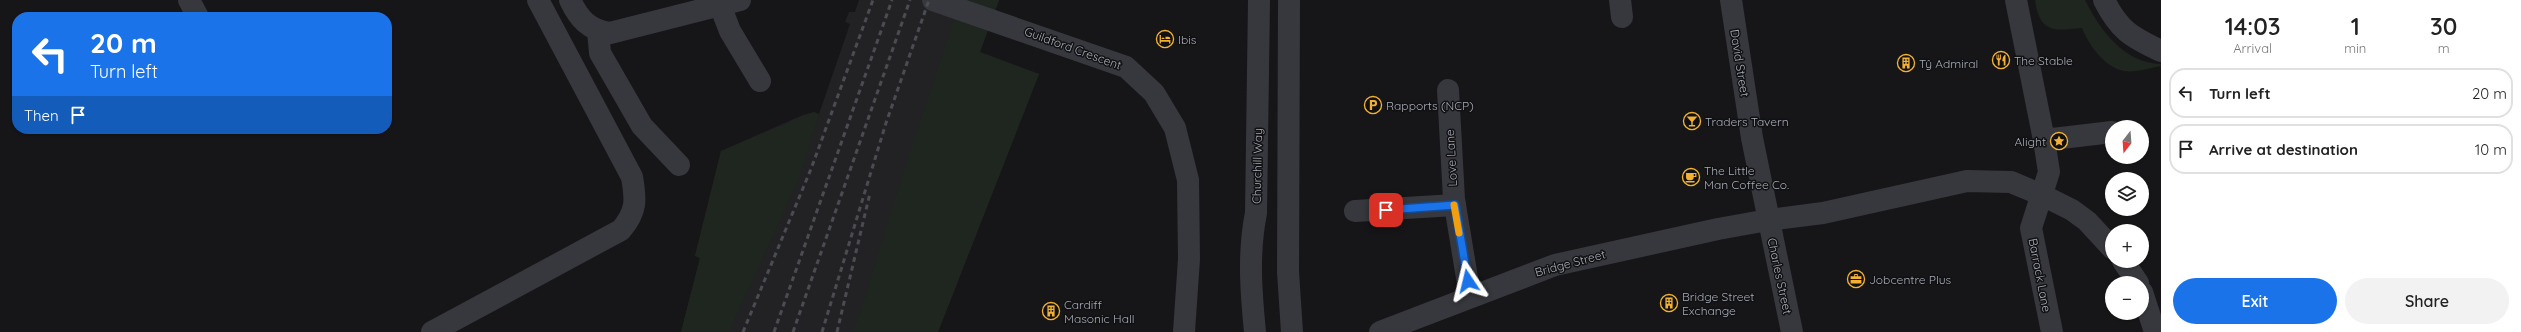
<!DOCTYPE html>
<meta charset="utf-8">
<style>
body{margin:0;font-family:Quicksand,sans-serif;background:#f2f2f2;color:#222;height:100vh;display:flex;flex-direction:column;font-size:15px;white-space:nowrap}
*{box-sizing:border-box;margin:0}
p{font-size:13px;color:#767676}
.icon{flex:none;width:22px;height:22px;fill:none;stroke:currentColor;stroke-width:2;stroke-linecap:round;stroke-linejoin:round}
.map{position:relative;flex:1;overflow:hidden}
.sheet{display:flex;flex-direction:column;background:#fff;width:360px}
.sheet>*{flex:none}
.guide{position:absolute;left:12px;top:12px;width:380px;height:122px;border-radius:16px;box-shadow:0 1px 3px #0004;background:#1a73e8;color:#fff;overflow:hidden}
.needle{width:26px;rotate:197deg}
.fabs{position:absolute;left:2105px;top:120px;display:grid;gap:8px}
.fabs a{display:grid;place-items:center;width:44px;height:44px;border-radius:50%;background:#fff;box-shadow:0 1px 3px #0004;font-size:20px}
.pin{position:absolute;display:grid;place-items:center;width:34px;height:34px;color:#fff;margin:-17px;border-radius:8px;box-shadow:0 2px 6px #0006}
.me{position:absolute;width:44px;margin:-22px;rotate:350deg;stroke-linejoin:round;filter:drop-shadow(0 0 3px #0008)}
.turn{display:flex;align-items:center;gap:14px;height:84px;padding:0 12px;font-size:18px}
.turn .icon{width:52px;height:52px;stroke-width:2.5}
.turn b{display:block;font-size:28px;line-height:34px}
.then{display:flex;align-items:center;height:38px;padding:0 12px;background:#0003;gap:8px;font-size:15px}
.eta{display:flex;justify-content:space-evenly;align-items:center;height:68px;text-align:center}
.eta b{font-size:24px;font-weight:600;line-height:28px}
.button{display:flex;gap:8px;margin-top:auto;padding:8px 12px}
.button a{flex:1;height:46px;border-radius:24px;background:#1a73e8;color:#fff;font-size:16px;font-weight:600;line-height:46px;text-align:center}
.button a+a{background:#f2f2f2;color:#222}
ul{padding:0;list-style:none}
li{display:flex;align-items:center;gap:12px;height:50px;margin:0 8px 6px;padding:0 4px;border:2px solid #e0e0e0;border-radius:16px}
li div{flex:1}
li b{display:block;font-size:15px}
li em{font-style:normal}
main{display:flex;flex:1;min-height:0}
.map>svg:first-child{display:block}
.built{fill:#222225}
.green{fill:#1e261f}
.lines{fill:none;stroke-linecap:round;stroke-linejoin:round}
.minor{stroke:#37383d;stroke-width:22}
.rail{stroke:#4a4c52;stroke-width:3;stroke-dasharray:5 4;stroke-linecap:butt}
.route-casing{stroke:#114b97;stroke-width:10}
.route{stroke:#1a73e8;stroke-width:7}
.slow{stroke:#f59e0b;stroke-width:7}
.labels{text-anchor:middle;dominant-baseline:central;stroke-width:3;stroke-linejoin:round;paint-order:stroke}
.poi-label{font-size:12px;fill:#a8adb8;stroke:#111113;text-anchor:start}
.street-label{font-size:12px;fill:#a8adb8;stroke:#111113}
</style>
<main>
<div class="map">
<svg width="2161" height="332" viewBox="0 0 2161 332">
<rect width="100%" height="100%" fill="#161618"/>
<path class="built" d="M859 0H999L980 52 1039 74 938 332H681L700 258 695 256 721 151 803 115 814 112 819 114 850 24 845 22 849 12H855Z"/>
<g class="green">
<path d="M961 0H999L980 52 1039 74 938 332H854L907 161Z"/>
<path d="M2035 0H2085C2100 30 2124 63 2161 64V66C2151 68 2134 73 2124 71 2104 67 2089 45 2082 28 2053 31 2040 33 2035 0Z"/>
<path d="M814 112 819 114 799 178 729 332H681L700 258 695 256 721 151Z"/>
</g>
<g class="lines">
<g class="minor">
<path d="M189 0 198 17"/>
<path d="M570 0C579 19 589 30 610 33L740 0"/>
<path d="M933 0 1126 67 1154 93 1175 128 1188 180 1189 259 1184 332"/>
<path d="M1289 0 1288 272 1292 332"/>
<path d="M1620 0 1622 17"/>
<path d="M1731 0 1752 138 1792 332"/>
<path d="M2016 0 2044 140 2112 132"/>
<path d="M2104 0C2119 30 2131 37 2161 51"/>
<path d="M720 5 730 31 760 81"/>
<path d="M598 31 600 53 642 126 679 165"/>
<path d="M1448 90 1454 199 1470 296"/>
<path d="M2044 140 2049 172 2031 228 2052 332"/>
<path d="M1355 211 1455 205"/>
<path d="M2123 261 2138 283"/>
<path d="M2142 292 2155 332"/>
<path d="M432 332 621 230C637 211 636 200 632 177L538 0"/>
<path d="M1255 332C1251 291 1248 253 1256 213L1259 0"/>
<path d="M1380 332 1555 265 1718 229 1768 220 1823 213 1967 181 2011 182 2042 195 2072 210 2087 221 2112 248"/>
</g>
<g class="rail">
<path d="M743 332 811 169 873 0"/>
<path d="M774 332 892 0"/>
<path d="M793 332 910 0"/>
<path d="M822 332 886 123 929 0"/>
<path d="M837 332 870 193"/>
</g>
</g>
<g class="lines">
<g class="route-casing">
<path id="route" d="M1386 210 1455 205 1468 281"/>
</g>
<use href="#route" class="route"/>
<path class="slow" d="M1454 205 1459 233"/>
</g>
<defs>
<g id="hotel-ring" transform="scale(0.9)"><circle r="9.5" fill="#111113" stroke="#f2b134" stroke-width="1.5"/><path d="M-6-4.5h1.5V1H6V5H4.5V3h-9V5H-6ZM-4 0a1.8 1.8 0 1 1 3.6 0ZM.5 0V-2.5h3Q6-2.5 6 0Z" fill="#f2b134"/></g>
<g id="restaurant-ring" transform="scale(0.9)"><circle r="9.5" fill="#111113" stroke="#f2b134" stroke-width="1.5"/><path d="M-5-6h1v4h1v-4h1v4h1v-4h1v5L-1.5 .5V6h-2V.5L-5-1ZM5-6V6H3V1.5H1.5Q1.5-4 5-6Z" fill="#f2b134"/></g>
<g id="building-ring" transform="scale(0.9)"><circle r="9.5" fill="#111113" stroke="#f2b134" stroke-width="1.5"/><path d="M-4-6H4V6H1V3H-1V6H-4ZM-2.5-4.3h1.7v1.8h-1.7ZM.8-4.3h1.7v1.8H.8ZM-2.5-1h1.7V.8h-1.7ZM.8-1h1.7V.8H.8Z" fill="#f2b134"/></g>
<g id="parking-ring" transform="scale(0.9)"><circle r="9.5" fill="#111113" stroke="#f2b134" stroke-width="1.5"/><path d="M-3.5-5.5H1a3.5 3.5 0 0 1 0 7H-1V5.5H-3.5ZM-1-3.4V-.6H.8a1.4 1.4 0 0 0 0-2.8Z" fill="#f2b134"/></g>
<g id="bar-ring" transform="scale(0.9)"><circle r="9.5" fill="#111113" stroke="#f2b134" stroke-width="1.5"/><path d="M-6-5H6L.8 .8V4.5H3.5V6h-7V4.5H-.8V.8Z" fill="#f2b134"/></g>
<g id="sight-ring" transform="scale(0.9)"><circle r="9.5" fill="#111113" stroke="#f2b134" stroke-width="1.5"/><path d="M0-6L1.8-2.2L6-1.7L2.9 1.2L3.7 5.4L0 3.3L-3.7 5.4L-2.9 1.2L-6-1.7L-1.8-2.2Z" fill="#f2b134"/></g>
<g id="cafe-ring" transform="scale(0.9)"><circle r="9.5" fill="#111113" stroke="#f2b134" stroke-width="1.5"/><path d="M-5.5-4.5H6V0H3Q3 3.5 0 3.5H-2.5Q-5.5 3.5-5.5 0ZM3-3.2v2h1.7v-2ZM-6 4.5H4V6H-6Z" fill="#f2b134"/></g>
<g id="office-ring" transform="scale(0.9)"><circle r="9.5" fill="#111113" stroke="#f2b134" stroke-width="1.5"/><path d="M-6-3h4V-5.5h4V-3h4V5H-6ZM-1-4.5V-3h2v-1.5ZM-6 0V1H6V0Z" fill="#f2b134"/></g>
</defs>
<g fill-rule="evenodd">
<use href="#hotel-ring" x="1165" y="39"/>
<use href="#restaurant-ring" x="2001" y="60"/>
<use href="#building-ring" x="1906" y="63"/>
<use href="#parking-ring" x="1373" y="105"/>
<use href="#bar-ring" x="1692" y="121"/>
<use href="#sight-ring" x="2059" y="141"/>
<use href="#cafe-ring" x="1691" y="177"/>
<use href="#office-ring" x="1856" y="279"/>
<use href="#building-ring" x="1669" y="303"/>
<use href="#building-ring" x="1051" y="311"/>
</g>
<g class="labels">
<g class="poi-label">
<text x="1178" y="39">Ibis</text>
<text x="2014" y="60">The Stable</text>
<text x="1919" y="63">Tŷ Admiral</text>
<text x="1386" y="105">Rapports (NCP)</text>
<text x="1705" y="121">Traders Tavern</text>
<text x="2046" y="141" text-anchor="end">Alight</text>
<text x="1704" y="170">The Little<tspan x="1704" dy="14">Man Coffee Co.</tspan></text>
<text x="1869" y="279">Jobcentre Plus</text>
<text x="1682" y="296">Bridge Street<tspan x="1682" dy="14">Exchange</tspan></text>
<text x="1064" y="304">Cardiff<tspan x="1064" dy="14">Masonic Hall</tspan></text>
</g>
<g class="street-label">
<text transform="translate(1073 48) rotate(20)">Guildford Crescent</text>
<text transform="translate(1740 63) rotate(81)">David Street</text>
<text transform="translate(1451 158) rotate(-93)">Love Lane</text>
<text transform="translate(1257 166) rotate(-89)">Churchill Way</text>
<text transform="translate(1570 263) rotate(-15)">Bridge Street</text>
<text transform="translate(2040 275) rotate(79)">Barrack Lane</text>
<text transform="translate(1780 276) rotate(78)">Charles Street</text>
</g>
</g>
</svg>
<div class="fabs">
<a><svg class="needle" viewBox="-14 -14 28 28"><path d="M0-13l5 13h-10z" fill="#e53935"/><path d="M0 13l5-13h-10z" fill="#767676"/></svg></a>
<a><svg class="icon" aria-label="layers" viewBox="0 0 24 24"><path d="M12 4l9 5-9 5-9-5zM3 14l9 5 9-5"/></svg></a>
<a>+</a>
<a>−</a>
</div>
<div class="pin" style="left:1386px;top:210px;background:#d93025"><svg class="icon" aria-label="arrive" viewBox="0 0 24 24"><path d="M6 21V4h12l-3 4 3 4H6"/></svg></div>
<svg class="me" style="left:1468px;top:281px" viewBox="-20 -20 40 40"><path d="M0-17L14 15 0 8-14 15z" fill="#1a73e8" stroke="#fff" stroke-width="4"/></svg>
<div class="guide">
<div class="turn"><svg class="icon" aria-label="left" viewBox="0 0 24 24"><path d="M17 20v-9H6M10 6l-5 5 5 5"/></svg><div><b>20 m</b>Turn left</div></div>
<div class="then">Then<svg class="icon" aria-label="arrive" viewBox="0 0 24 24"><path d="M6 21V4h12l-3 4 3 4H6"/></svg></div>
</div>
</div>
<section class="sheet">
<div class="eta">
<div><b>14:03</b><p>Arrival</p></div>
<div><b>1</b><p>min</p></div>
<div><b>30</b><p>m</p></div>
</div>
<ul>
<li><svg class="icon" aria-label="left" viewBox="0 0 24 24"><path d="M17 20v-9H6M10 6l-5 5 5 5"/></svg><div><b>Turn left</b></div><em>20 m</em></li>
<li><svg class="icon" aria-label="arrive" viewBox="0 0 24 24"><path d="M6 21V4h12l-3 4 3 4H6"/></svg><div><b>Arrive at destination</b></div><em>10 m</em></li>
</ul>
<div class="button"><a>Exit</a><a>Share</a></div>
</section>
</main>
